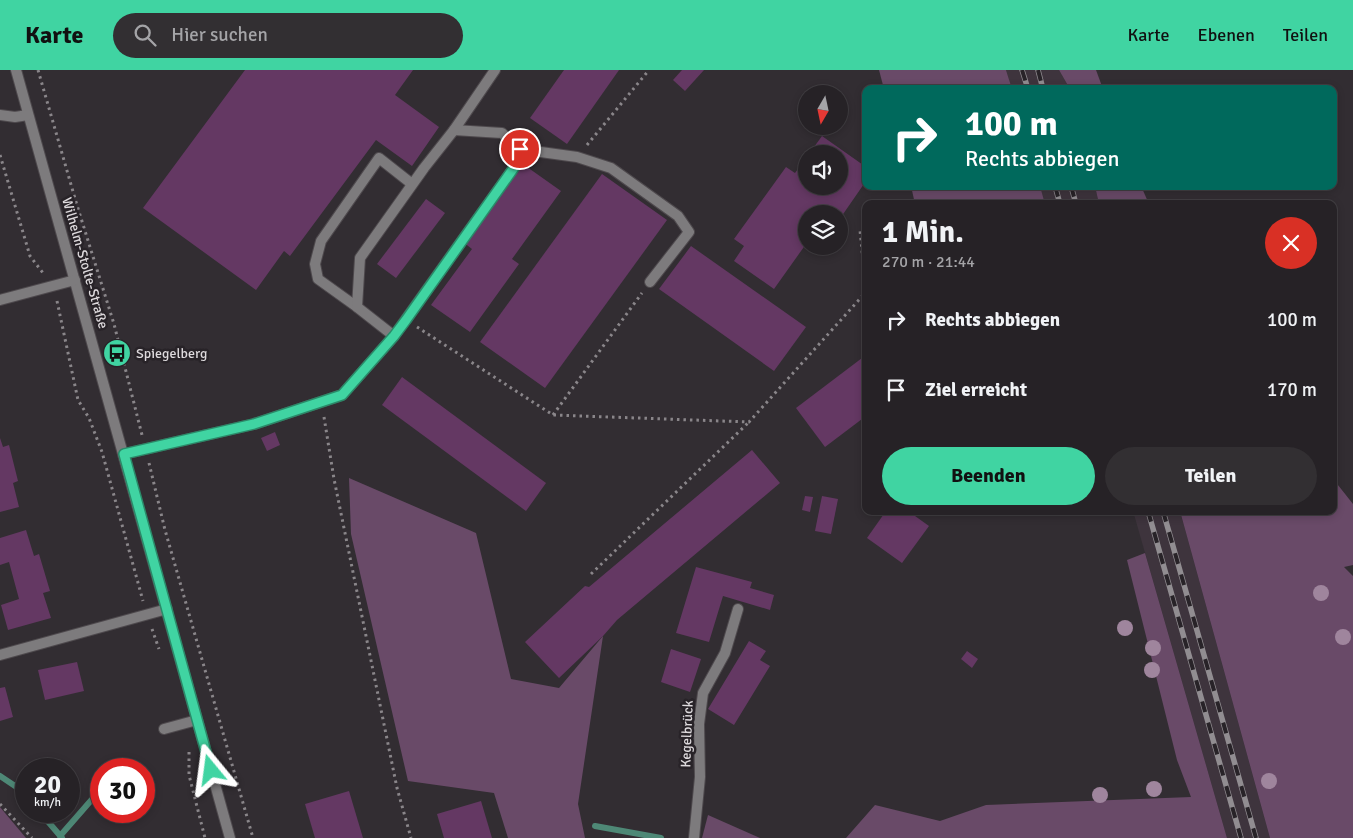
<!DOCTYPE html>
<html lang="de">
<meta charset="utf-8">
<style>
body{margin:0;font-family:Signika,sans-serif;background:#322f32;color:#f1f3f6;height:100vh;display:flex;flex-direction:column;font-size:19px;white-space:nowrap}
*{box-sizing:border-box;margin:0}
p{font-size:16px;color:#a4a4a7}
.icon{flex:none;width:28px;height:28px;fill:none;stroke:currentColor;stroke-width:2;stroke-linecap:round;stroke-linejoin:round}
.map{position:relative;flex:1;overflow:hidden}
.drawer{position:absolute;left:862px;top:130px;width:475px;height:315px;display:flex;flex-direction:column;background:#262226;border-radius:10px;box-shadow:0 2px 8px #0003,0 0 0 1px #423f43}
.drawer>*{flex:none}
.banner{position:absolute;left:862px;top:15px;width:475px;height:105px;border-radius:10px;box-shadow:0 2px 8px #0003,0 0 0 1px #423f43;background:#00695c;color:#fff;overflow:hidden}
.needle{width:32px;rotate:189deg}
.controls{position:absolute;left:798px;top:15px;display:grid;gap:10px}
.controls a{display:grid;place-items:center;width:50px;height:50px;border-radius:50%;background:#262226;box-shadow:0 2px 8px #0003,0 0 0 1px #423f43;font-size:25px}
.speed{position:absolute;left:15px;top:688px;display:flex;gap:10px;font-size:25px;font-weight:700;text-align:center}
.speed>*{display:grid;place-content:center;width:65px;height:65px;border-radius:50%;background:#262226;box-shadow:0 2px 8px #0003,0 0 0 1px #423f43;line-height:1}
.speed small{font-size:12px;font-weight:400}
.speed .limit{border:8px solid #d22;background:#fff;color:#111}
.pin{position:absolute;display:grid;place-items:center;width:42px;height:42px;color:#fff;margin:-21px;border:2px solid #fff;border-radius:50%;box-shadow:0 1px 5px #0007}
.me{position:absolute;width:55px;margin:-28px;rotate:344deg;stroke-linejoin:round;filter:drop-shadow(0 0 4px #0008)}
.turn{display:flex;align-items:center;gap:18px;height:105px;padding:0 20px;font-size:22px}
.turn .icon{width:65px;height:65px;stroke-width:2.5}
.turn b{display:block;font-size:35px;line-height:42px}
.round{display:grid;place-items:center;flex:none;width:52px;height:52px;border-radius:26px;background:#322f32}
.head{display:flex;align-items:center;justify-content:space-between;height:85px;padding:0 20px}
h1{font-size:30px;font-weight:800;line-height:38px}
.cta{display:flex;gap:10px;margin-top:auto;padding:10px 20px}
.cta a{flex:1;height:58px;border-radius:30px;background:#40d4a2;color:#111;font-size:20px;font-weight:800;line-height:58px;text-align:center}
.cta a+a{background:#322f32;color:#f1f3f6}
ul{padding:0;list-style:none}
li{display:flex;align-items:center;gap:15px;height:70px;padding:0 20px}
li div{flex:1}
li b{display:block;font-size:19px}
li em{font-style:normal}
header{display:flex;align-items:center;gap:30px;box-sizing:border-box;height:70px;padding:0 25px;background:#40d4a2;color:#111}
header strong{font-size:24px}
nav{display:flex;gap:28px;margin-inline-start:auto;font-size:18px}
.search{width:350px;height:45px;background:#322f32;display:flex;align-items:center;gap:12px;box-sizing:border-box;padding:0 18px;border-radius:28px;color:#a4a4a7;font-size:19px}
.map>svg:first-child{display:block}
.built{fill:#3e343d}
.green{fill:#694a68}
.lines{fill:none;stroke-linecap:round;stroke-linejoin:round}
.stream{stroke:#4e8876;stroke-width:6}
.building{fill:#643863}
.lane-casing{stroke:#4e494d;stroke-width:12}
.street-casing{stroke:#4e494d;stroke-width:12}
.path{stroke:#8a868a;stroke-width:3;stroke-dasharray:2.5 4;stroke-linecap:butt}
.lane{stroke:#7d7b7d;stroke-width:10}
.street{stroke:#7d7b7d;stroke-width:10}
.rail-casing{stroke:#918d91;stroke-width:5.5}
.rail{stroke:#282328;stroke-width:4;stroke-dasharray:11;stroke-linecap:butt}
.tree{fill:#9f859d}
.route-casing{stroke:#2a8a69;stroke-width:12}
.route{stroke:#40d4a2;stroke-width:9}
.labels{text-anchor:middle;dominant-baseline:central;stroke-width:5;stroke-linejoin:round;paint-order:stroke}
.street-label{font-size:14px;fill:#dedadd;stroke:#282328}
.poi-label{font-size:14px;fill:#dedadd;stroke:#282328;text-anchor:start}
</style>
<header>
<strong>Karte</strong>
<div class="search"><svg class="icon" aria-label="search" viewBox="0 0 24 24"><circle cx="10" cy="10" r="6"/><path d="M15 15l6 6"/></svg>Hier suchen</div>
<nav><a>Karte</a><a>Ebenen</a><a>Teilen</a></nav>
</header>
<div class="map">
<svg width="1353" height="768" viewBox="0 0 1353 768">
<rect width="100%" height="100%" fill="#322d32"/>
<g class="built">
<path d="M1006 0H1059L1070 19H1012Z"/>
<path d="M1040 116H1095L1099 134H1045Z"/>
<path d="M1133 441H1180L1270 768H1227Z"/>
</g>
<g class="green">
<path d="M879 0H1006L1012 19H884Z"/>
<path d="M1059 0H1096L1103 19H1070Z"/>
<path d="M911 116H1040L1045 134H915Z"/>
<path d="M1095 116H1141L1149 134H1099Z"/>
<path d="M349 408 476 463 511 609 559 618 603 566 578 734 585 768H508L494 723 408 711 351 464Z"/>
<path d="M1334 410 1353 434V495L1344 497 1353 506V768H1270L1180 441H1334Z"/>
<path d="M1145 483 1227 768H846L875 735 940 751 986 735 1191 727 1177 690 1127 490Z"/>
<path d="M0 737 26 768H0Z"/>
<path d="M708 745 760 768H702Z"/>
</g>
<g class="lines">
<g class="stream">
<path d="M0 706 18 718 26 727"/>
<path d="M39 741 62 768"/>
<path d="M595 756 661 768"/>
<path d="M60 766 101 719"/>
</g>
</g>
<g class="building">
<path d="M245 0H413L395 25 439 57 412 96 376 70 290 186 284 181 256 220 143 138Z"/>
<path d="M564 0H619L567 74 530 48Z"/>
<path d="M682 0H704L685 21 673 10Z"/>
<path d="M822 66 866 97V111L839 150V144H806V174L774 219 734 191 744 176 734 169 786 97 795 103 806 88V116H839V84H809Z"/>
<path d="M520 92 561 121 512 189 519 194 470 262 431 235 472 179 463 172Z"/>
<path d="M602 104 667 150 545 318 480 272Z"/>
<path d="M426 129 445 143 396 208 377 194Z"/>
<path d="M691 176 806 257 774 301 659 219Z"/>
<path d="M866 285V346L825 377 796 338Z"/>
<path d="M402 307 546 413 526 441 382 335Z"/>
<path d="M275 362 280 375 267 381 261 368Z"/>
<path d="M0 368 3 377 9 375 18 411 13 413 19 437 0 442Z"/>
<path d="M752 380 780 413 617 550 603 566 559 608 525 572 585 516 589 517Z"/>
<path d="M805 426 813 427 810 442 802 440Z"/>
<path d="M822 426 838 429 831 464 815 461Z"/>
<path d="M886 441H908L929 456 902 493 867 468Z"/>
<path d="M26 460 34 486 39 484 50 521 43 523 51 548 8 560 1 535 19 529 9 492 0 495V468Z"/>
<path d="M696 497 752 512 750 518 774 525 770 540 723 526 709 572 676 563Z"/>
<path d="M749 571 766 581 760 590 770 596 734 655 708 639Z"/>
<path d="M671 579 701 589 690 622 661 612Z"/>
<path d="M967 581 978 589 972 598 961 589Z"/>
<path d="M77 592 84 621 45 630 38 600Z"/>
<path d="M5 617 13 647 0 651V618Z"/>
<path d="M349 721 363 768H315L305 734Z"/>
<path d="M481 731 492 768H444L437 744Z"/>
</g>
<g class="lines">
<g class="lane-casing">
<g id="lane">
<path d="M519 79 577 87 611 98 678 146 689 162 650 212"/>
<path d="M357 237 318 209 315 194 321 171 379 88 412 114"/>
<path d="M394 266 518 92 519 79 502 63 454 60"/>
<path d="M124 384 254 354 342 325 394 266 357 237 360 188 424 98 454 60 495 0"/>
<path d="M0 585 167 539"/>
<path d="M164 659 197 650"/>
</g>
</g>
<g class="street-casing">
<g id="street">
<path d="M16 0 230 768"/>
<path d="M0 45 15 47 28 45"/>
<path d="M0 230 75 210"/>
<path d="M694 768 700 707 699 654 703 623 725 583 738 539"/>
</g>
</g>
<g class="path">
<path d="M38 0 76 132 114 254 142 365"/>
<path d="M587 75 649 0"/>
<path d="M0 85 30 186 43 203"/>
<path d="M57 231 78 330 89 348 102 382 143 531"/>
<path d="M417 257 553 345 749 352 866 222 860 160"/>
<path d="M553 345 642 223"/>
<path d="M324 347 334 409 397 718 411 768"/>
<path d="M149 393 165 460 253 768"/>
<path d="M591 504 749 352"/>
<path d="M152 559 159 579"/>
<path d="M189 682V705L205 768"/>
<path d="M0 734 32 768"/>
</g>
<use href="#lane" class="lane"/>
<use href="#street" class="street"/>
<g class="rail-casing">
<g id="rail">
<path d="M1022 0 1028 19"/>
<path d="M1038 0 1043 19"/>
<path d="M1055 116 1060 134"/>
<path d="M1071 116 1076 134"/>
<path d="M1148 441 1241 768"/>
<path d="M1163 441 1256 768"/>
</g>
</g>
<use href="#rail" class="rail"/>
</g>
<g class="tree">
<circle cx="1321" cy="523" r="8"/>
<circle cx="1125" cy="558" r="8"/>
<circle cx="1343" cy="567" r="8"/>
<circle cx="1153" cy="578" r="8"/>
<circle cx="1152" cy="600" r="8"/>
<circle cx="1269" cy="711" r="8"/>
<circle cx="1154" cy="719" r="8"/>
<circle cx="1100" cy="725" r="8"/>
</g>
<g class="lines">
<g class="route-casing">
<path id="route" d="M211 700 124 384 254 354 342 325 394 266 406 250 518 92 520 79"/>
</g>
<use href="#route" class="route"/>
</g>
<defs>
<g id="bus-disc" transform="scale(1.4375)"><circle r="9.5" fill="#40d4a2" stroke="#282328"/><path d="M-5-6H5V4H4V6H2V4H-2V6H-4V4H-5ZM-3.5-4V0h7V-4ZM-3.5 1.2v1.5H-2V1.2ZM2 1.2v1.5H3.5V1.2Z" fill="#111"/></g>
</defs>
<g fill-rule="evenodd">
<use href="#bus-disc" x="117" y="283"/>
</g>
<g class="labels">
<g class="street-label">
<text transform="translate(85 193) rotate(74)">Wilhelm-Stolte-Straße</text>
<text transform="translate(687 664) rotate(-88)">Kegelbrück</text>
</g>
<g class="poi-label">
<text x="136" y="283">Spiegelberg</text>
</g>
</g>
</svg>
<div class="controls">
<a><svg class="needle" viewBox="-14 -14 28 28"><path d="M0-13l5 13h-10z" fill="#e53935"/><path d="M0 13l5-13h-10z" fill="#a4a4a7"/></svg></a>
<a><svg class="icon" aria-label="sound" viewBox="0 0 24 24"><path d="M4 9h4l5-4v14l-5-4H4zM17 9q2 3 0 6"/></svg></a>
<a><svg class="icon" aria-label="layers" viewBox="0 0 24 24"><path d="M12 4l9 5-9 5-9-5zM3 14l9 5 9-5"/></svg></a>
</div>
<div class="speed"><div>20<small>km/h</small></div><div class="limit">30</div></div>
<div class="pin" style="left:520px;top:79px;background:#d93025"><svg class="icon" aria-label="arrive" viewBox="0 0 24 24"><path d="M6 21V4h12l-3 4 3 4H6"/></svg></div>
<svg class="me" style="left:211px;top:700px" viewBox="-20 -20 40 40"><path d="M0-17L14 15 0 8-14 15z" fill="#40d4a2" stroke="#fff" stroke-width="4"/></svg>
<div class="banner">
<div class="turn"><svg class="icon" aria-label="right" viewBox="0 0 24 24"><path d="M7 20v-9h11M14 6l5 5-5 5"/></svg><div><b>100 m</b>Rechts abbiegen</div></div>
</div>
<section class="drawer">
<div class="head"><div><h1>1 Min.</h1><p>270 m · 21:44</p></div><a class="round" style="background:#d93025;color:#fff"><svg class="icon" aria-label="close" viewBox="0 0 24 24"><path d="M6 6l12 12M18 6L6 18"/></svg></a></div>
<ul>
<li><svg class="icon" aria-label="right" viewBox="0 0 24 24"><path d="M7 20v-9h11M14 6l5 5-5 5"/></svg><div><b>Rechts abbiegen</b></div><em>100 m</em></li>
<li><svg class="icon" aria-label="arrive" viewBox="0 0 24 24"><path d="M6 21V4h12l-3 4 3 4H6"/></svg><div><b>Ziel erreicht</b></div><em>170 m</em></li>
</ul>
<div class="cta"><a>Beenden</a><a>Teilen</a></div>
</section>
</div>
